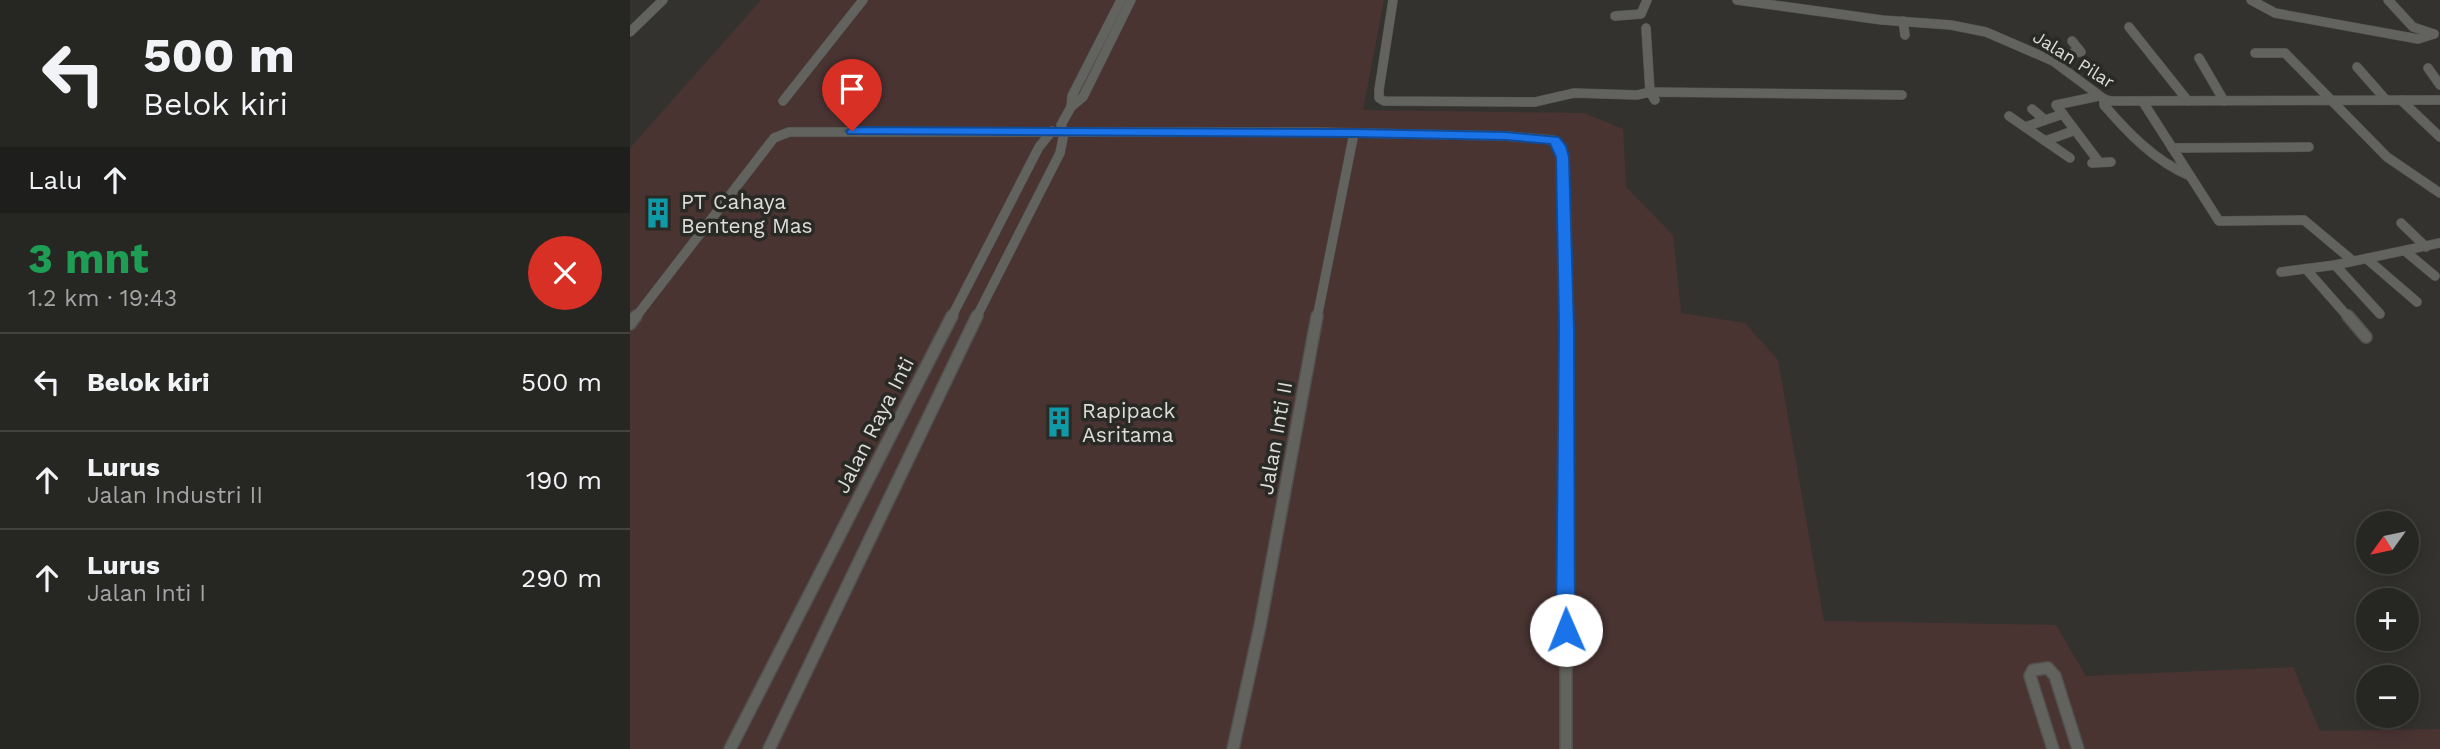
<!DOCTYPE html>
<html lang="id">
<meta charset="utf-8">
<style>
body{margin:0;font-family:"Work Sans",sans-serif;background:#2e2e2b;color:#f1f3f6;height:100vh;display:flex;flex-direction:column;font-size:26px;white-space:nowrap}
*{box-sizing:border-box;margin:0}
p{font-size:23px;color:#a4a5a6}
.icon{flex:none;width:38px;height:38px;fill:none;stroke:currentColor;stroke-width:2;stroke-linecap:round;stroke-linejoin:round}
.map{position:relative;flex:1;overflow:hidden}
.drawer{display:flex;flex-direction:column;background:#262623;width:630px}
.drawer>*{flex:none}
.banner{background:#262623;color:#f1f3f6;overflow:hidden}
.needle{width:46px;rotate:237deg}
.controls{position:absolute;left:1726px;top:511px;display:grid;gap:14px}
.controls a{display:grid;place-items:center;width:63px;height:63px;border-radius:50%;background:#262623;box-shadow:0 4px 18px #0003,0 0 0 2px #424341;font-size:35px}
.pin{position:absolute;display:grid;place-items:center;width:60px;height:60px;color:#fff;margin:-72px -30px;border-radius:50% 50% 50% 0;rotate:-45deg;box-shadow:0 0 7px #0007}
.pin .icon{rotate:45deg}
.me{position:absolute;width:77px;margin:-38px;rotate:359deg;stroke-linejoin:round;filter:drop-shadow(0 0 5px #0008)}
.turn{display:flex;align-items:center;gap:24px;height:147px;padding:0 28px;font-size:32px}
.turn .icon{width:91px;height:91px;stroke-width:2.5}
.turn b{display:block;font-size:49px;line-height:60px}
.then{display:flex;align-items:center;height:66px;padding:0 28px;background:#0003;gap:14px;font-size:26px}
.round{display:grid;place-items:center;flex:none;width:74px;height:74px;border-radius:37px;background:#2e2e2b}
.head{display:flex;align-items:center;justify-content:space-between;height:119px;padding:0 28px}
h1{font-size:42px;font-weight:700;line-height:52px;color:#1e9e55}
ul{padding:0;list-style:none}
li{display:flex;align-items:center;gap:21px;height:98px;padding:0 28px;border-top:2px solid #424341}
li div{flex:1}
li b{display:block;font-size:26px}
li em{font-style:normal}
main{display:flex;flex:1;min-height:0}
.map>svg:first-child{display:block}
.industrial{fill:#493432}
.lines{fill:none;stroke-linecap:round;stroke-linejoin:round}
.minor-far1-casing{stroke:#51504e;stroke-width:10}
.minor-casing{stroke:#51504e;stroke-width:14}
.minor-far1{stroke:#62625e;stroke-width:9}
.minor{stroke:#62625e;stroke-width:11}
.route{fill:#1a73e8;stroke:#114b97;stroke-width:2}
.labels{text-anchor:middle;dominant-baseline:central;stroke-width:7;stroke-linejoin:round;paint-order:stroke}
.far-street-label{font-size:18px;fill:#dddcda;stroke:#292925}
.poi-label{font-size:21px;fill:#dddcda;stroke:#292925;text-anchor:start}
.street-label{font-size:21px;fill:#dddcda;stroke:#292925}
</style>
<main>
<section class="drawer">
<div class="banner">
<div class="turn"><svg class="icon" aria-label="left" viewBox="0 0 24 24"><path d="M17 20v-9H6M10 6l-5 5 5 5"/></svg><div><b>500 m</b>Belok kiri</div></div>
<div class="then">Lalu<svg class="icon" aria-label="ahead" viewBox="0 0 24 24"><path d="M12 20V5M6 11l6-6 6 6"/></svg></div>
</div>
<div class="head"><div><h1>3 mnt</h1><p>1.2 km · 19:43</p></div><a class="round" style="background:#d93025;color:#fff"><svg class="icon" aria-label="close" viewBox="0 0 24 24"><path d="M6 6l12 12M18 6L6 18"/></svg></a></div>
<ul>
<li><svg class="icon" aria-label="left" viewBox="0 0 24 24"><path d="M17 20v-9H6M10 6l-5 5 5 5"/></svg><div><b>Belok kiri</b></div><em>500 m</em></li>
<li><svg class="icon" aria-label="ahead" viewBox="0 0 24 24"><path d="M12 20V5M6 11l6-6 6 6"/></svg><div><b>Lurus</b><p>Jalan Industri II</p></div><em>190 m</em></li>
<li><svg class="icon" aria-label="ahead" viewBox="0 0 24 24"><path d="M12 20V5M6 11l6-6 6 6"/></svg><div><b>Lurus</b><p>Jalan Inti I</p></div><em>290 m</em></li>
</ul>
</section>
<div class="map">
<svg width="1810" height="749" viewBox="0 0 1810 749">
<rect width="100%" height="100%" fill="#33322f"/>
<path class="industrial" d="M131 0H754L733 110 954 113 993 129 996 187 1043 235 1051 313 1115 323 1148 360 1194 621 1426 625 1456 676 1663 667 1690 731 1810 729V749H0V148Z"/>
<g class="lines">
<g class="minor-far1-casing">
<g id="minor-far1">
<path d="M763 0 749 90V98L754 101 905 102 944 93 1007 95 1020 92 1272 95"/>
<path d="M1107 0 1252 20 1321 25 1356 32 1423 61 1474 99 1481 101 1810 100"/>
<path d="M1621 0 1645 13 1788 39 1804 34"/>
<path d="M1758 0 1783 27 1804 34"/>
<path d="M985 16 1011 14 1017 0"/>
<path d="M1273 21 1275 35"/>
<path d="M1499 27 1558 101"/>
<path d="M1016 28 1020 92 1025 100"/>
<path d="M0 32 33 0"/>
<path d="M1625 53H1655L1757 157 1810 193"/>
<path d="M1416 57 1451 52 1442 41"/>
<path d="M1569 58 1594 101"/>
<path d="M1727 67 1756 100"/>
<path d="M1798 68 1810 85"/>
<path d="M1469 96 1426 105 1469 162"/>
<path d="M1474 99V105C1498 133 1525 161 1560 176"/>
<path d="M1771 100 1810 137"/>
<path d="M153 101 233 0"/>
<path d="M1513 102 1589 221 1674 220 1723 261"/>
<path d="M441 107 453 97 501 0"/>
<path d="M1402 109 1415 120"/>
<path d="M1379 116 1440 158"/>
<path d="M1395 127 1433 114"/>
<path d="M1415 141 1443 131"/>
<path d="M1542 148 1679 147"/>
<path d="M1462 163 1481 162"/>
<path d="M1771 223 1796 247"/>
<path d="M1775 251 1805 276"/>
<path d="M1737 259 1787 302"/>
<path d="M1705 265 1750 314"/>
<path d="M1676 269 1719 318"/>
<path d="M1651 272 1705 265 1810 243"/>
<path d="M5 318 144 138 159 132H684L876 136 924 140 930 146 933 157 936 318"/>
<path d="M321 318 409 147 422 131"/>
<path d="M346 318 430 153 434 133 431 125 441 107 442 96 491 0"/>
<path d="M687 318 724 133"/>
</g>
</g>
<g class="minor-casing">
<g id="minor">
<path d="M936 316V749"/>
<path d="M1718 316 1736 337"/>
<path d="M0 324 6 316"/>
<path d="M100 749 322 316"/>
<path d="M139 749 347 316"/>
<path d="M603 749 630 626 687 316"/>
<path d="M1423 749 1400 676 1403 670 1418 668 1425 676 1448 749"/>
</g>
</g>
<use href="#minor-far1" class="minor-far1"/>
<use href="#minor" class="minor"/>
</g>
<path class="route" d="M222 127 724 129 876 132 929 137 936 146 939 157 944 328 945 630 943 636 936 639 929 636 926 630 929 328 926 157 920 144 876 140 724 137 218 134 216 131Z"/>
<defs>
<g id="building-bare" transform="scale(2.415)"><path d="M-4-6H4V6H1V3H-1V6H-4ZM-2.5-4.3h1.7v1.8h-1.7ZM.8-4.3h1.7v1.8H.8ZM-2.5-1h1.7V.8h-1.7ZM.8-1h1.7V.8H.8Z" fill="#0f9aa8" stroke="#292925" stroke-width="2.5" paint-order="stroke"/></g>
</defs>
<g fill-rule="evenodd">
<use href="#building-bare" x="28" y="213"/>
<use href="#building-bare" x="429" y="422"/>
</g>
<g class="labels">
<g class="far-street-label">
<text transform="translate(1444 59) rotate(32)">Jalan Pilar</text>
</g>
<g class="poi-label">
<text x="51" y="201">PT Cahaya<tspan x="51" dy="24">Benteng Mas</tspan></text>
<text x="452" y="410">Rapipack<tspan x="452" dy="24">Asritama</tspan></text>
</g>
<g class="street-label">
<text transform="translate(244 425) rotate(-63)">Jalan Raya Inti</text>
<text transform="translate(645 438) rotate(-80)">Jalan Inti II</text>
</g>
</g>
</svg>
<div class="controls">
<a><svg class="needle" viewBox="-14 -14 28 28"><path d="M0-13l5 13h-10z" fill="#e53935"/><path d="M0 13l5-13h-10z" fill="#a4a5a6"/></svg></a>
<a>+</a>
<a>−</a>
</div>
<div class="pin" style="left:222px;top:131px;background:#d93025"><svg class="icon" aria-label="arrive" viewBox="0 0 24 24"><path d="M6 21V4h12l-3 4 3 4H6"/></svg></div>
<svg class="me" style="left:936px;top:630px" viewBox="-20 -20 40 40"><circle r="19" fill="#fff"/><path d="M0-13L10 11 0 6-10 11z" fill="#1a73e8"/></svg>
</div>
</main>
